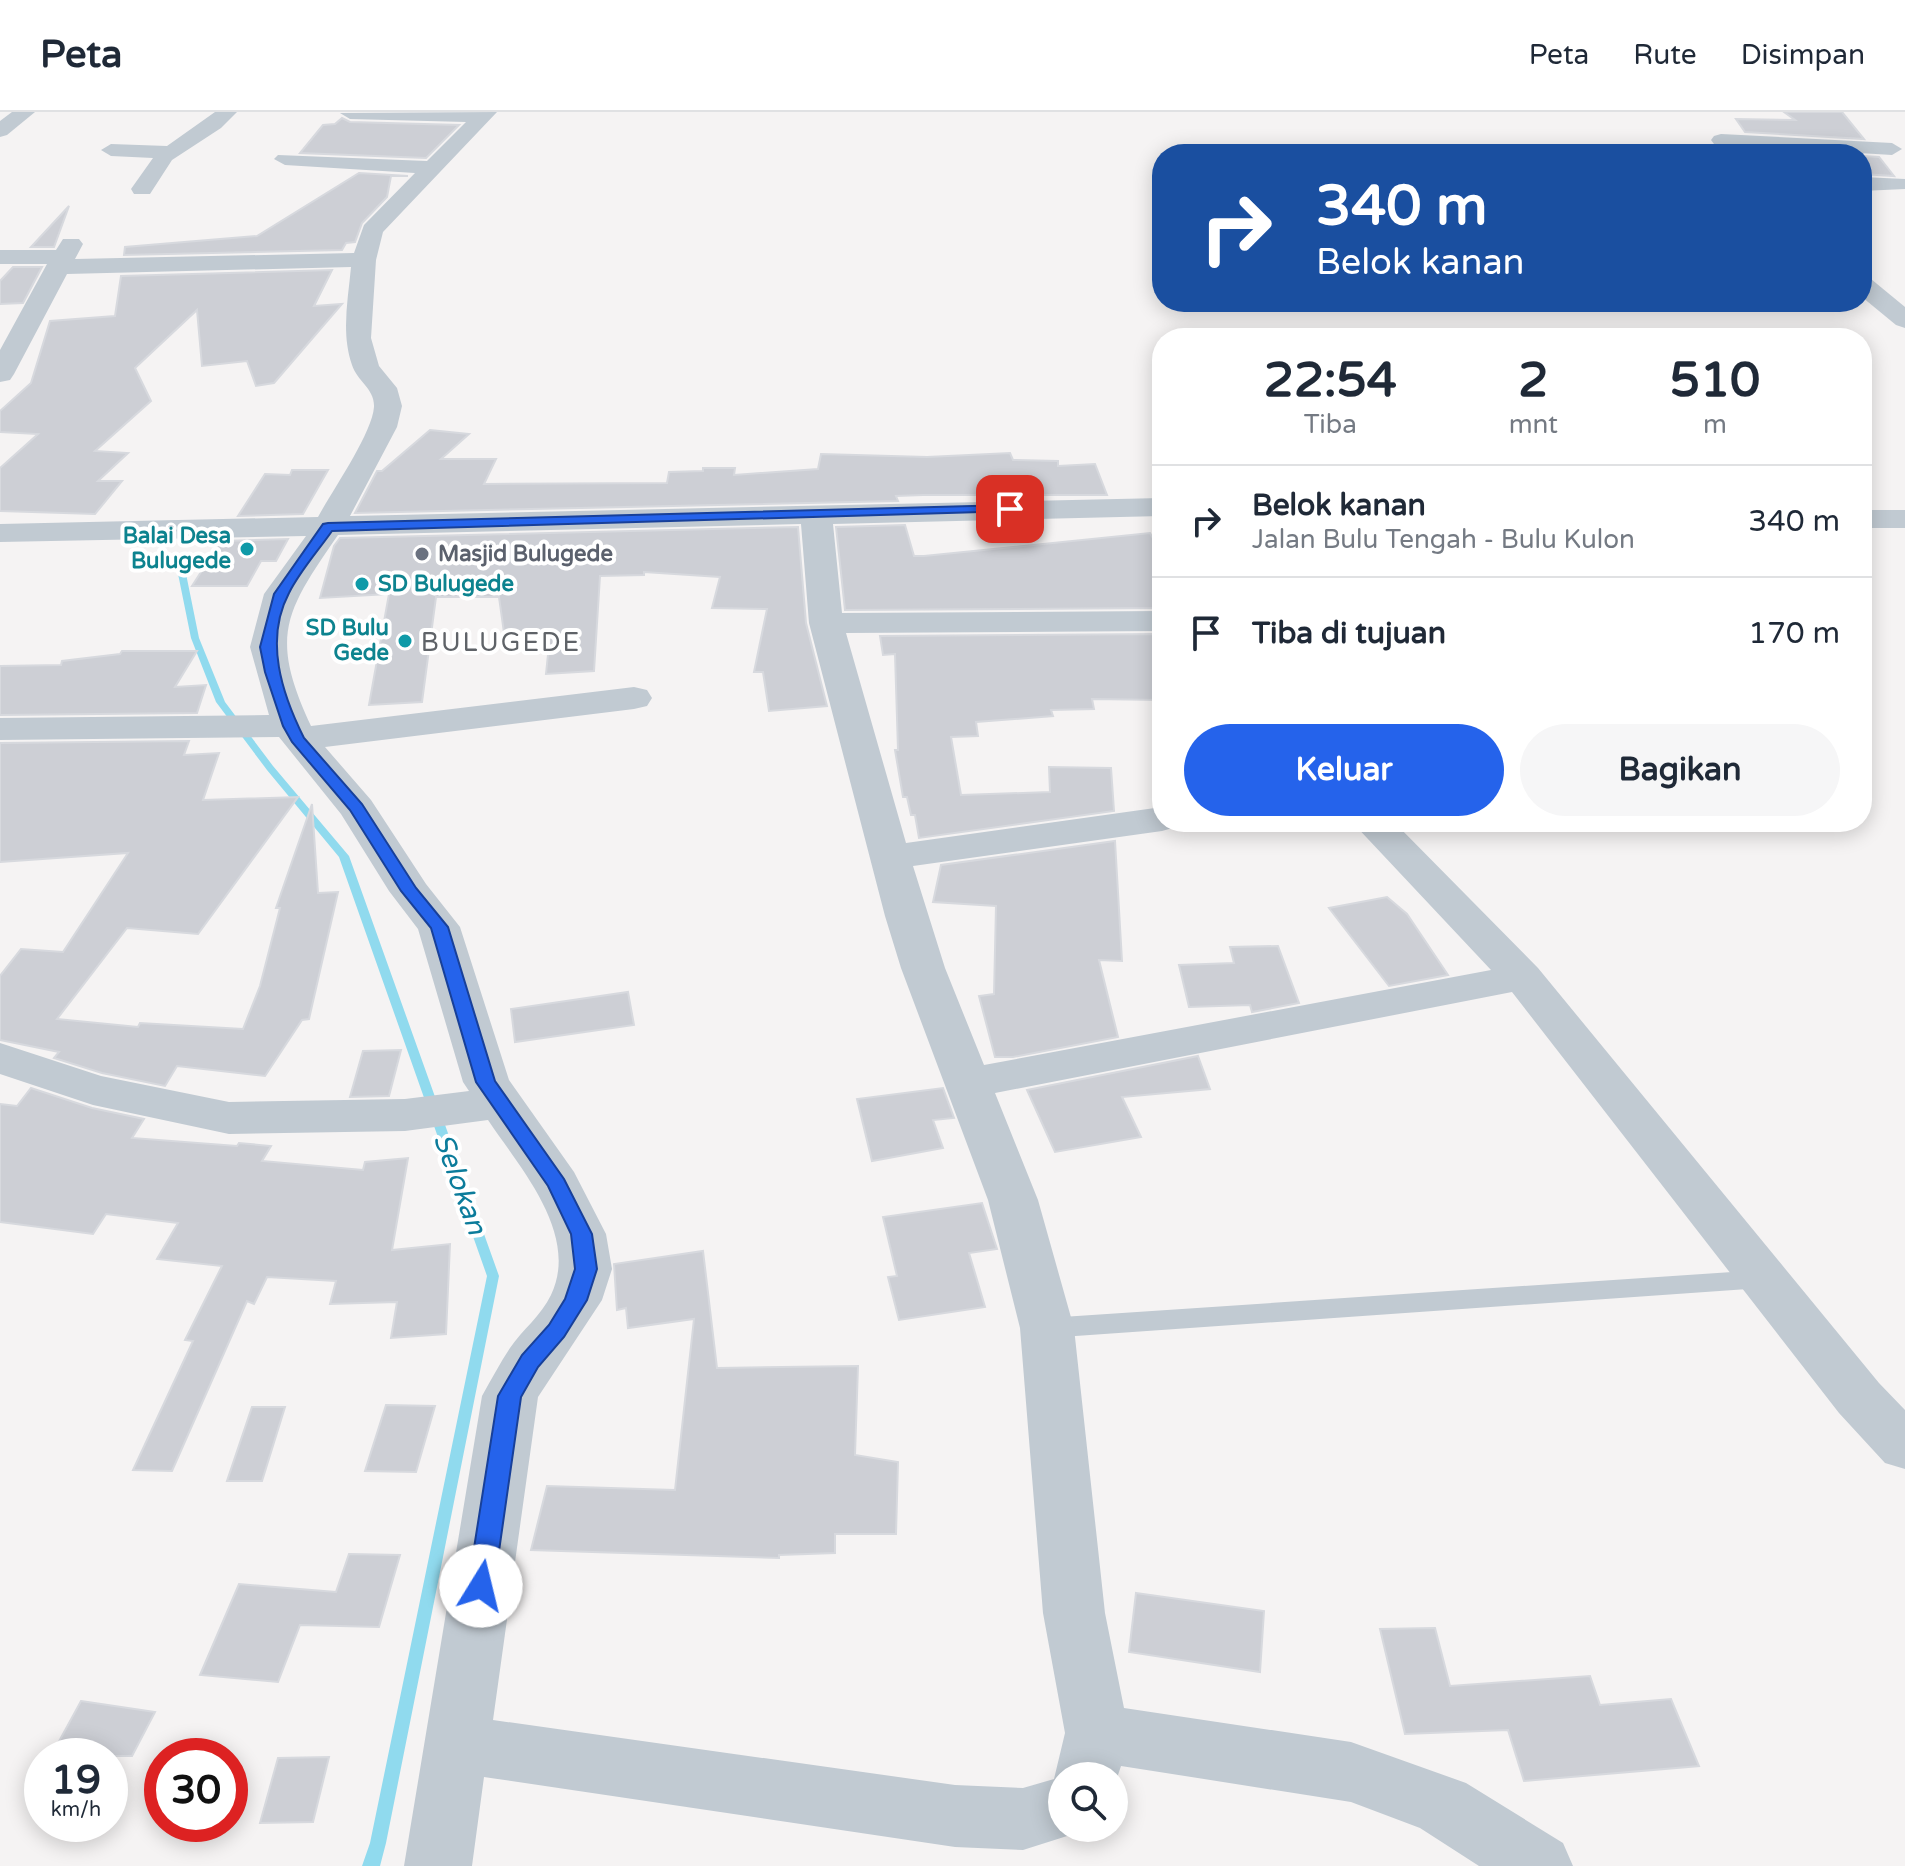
<!DOCTYPE html>
<html lang="id">
<style>
body{margin:0;font-family:"Varela Round",sans-serif;background:#f6f6f7;color:#1f2937;height:100vh;display:flex;flex-direction:column;font-size:30px;white-space:nowrap}
*{box-sizing:border-box;margin:0}
p{font-size:26px;color:#747a83}
.icon{flex:none;width:44px;height:44px;fill:none;stroke:currentColor;stroke-width:2;stroke-linecap:round;stroke-linejoin:round}
.map{position:relative;flex:1;overflow:hidden}
.drawer{position:absolute;left:1152px;top:216px;width:720px;height:504px;display:flex;flex-direction:column;background:#fff;border-radius:32px;box-shadow:0 4px 20px #0003}
.drawer>*{flex:none}
.hud{position:absolute;left:1152px;top:32px;width:720px;height:168px;border-radius:32px;box-shadow:0 4px 20px #0003;background:#1a4fa0;color:#fff;overflow:hidden}
.fabs{position:absolute;left:1048px;top:1650px;display:grid;gap:16px}
.fabs a{display:grid;place-items:center;width:80px;height:80px;border-radius:50%;background:#fff;box-shadow:0 4px 20px #0003;font-size:40px}
.speed{position:absolute;left:24px;top:1626px;display:flex;gap:16px;font-size:40px;font-weight:700;text-align:center}
.speed>*{display:grid;place-content:center;width:104px;height:104px;border-radius:50%;background:#fff;box-shadow:0 4px 20px #0003;line-height:1}
.speed small{font-size:20px;font-weight:400}
.speed .limit{border:12px solid #d22;background:#fff;color:#111}
.pin{position:absolute;display:grid;place-items:center;width:68px;height:68px;color:#fff;margin:-34px;border-radius:16px;box-shadow:0 4px 12px #0006}
.me{position:absolute;width:88px;margin:-44px;rotate:9deg;stroke-linejoin:round;filter:drop-shadow(0 0 6px #0008)}
.turn{display:flex;align-items:center;gap:28px;height:168px;padding:0 32px;font-size:36px}
.turn .icon{width:104px;height:104px;stroke-width:2.5}
.turn b{display:block;font-size:56px;line-height:68px}
.eta{display:flex;justify-content:space-evenly;align-items:center;height:136px;text-align:center}
.eta b{font-size:48px;font-weight:800;line-height:56px}
.action{display:flex;gap:16px;margin-top:auto;padding:16px 32px}
.action a{flex:1;height:92px;border-radius:48px;background:#2563eb;color:#fff;font-size:32px;font-weight:800;line-height:92px;text-align:center}
.action a+a{background:#f6f6f7;color:#1f2937}
ul{padding:0;list-style:none}
li{display:flex;align-items:center;gap:24px;height:112px;padding:0 32px;border-top:2px solid #e0e1e3}
li div{flex:1}
li b{display:block;font-size:30px}
li em{font-style:normal}
header{display:flex;align-items:center;gap:48px;box-sizing:border-box;height:112px;padding:0 40px;background:#fff;border-bottom:2px solid #e0e1e3}
header strong{font-size:38px}
nav{display:flex;gap:44px;margin-inline-start:auto;font-size:28px}
.map>svg:first-child{display:block}
.lines{fill:none;stroke-linecap:round;stroke-linejoin:round}
.stream{fill:#90daee;fill-rule:evenodd}
.building{fill:#cdcfd5;stroke:#d7d9de;stroke-width:2}
.lane{fill:#c1cad2;fill-rule:evenodd}
.street{fill:#c1cad2;fill-rule:evenodd}
.route{fill:#2563eb;stroke:#184099;stroke-width:2}
.culture-dot{fill:#0f9aa8;stroke:#fff;stroke-width:3}
.worship-dot{fill:#6b7280;stroke:#fff;stroke-width:3}
.labels{text-anchor:middle;dominant-baseline:central;stroke-width:8;stroke-linejoin:round;paint-order:stroke}
.far-culture-label{font-size:22px;font-weight:bold;fill:#0d838f;stroke:#fff;text-anchor:end}
.far-worship-label{font-size:22px;font-weight:bold;fill:#5b616d;stroke:#fff;text-anchor:start}
.far-quarter-label{font-size:26px;letter-spacing:2px;fill:#5f6368;stroke:#fff}
.water-label{font-size:28px;font-style:italic;fill:#0c7c9b;stroke:#fff}
</style>
<header>
<strong>Peta</strong>
<nav><a>Peta</a><a>Rute</a><a>Disimpan</a></nav>
</header>
<div class="map">
<svg width="1905" height="1754" viewBox="0 0 1905 1754">
<rect width="100%" height="100%" fill="#f5f3f3"/>
<g class="lines">
<path class="stream" d="M175 440 182 442 199 526 225 590 273 654 349 744 499 1164 386 1731 380 1754H362L370 1731 487 1164 339 745 267 658 216 590 191 526 174 442Z"/>
</g>
<g class="building">
<path d="M1784 0H1842L1864 27 1745 20 1736 7 1795 8Z"/>
<path d="M342 6 350 10 459 13 426 46 300 41 323 13 335 12Z"/>
<path d="M1862 44 1879 45 1894 64 1862 62Z"/>
<path d="M359 61 408 64H391L387 85 362 111 355 130 346 131 342 138 124 143 125 135 257 124Z"/>
<path d="M69 94 54 135H31Z"/>
<path d="M13 155H42L23 191 0 192V169Z"/>
<path d="M332 158 314 194 342 192 274 271 256 274 247 249 202 254 197 198 135 256 151 289 95 339 128 341 98 369H122L95 402 0 399V356L38 322 0 320V299L31 271 50 209 115 204 121 164Z"/>
<path d="M430 318 469 322 441 347H496L484 372 667 371 669 360 703 359V356H735L734 363 818 357 821 342 927 345 1010 341 1013 348 1058 349V354L1095 352 1107 383H923L896 384 898 389 355 401 377 359H382Z"/>
<path d="M292 358H328L303 402 238 404 265 362 290 363Z"/>
<path d="M905 413 914 444H924L1150 421 1162 442V496L845 498 836 415Z"/>
<path d="M798 415 806 511 827 594 769 599 763 560H754L767 497 712 496 720 465 644 460V463L600 464 594 559 546 562 550 523 505 528 499 485H436L422 590 369 593 389 482 320 486 334 434 340 426Z"/>
<path d="M288 427 276 449H261L247 474H192L221 429Z"/>
<path d="M1162 522V588L1092 587 1094 597 1051 598 1053 604 976 610 978 624 951 625 961 683 1050 680 1049 655 1111 656 1114 699 919 726 915 703H911L907 685H903L895 638H898L895 542 883 543 880 524Z"/>
<path d="M122 539H197L175 575 206 573 197 601 0 603V554L61 553 62 549 120 542Z"/>
<path d="M189 629 184 643 219 641 203 688 298 685 198 822 127 816 57 907 138 915 140 911 243 917 260 874 280 796H276L312 692 318 781 338 780 309 907 302 908 265 964 177 954 165 974 102 961 54 946 59 940 0 928V864L21 837 63 840 128 741 0 750V631Z"/>
<path d="M1115 729 1122 849 1099 848 1118 925 1013 945H995L979 884 994 882 996 794 933 790 941 753Z"/>
<path d="M1387 785 1407 802 1448 863 1389 874 1329 796Z"/>
<path d="M1278 834 1299 891 1252 900 1250 893 1189 895 1179 853 1234 851 1230 835Z"/>
<path d="M628 880 634 913 515 930 511 897Z"/>
<path d="M401 938 389 984 350 985 363 939Z"/>
<path d="M1198 944 1210 977 1122 985 1141 1025 1055 1040 1027 978Z"/>
<path d="M31 976 92 996 144 1007 132 1026 237 1034 239 1031 271 1034 262 1049 363 1058 365 1050 408 1046 392 1138 450 1132 446 1222 391 1226 397 1190 330 1192 336 1169 267 1165 254 1192 247 1189 172 1359 133 1358 193 1229 185 1228 222 1154 157 1147 178 1111 106 1102 93 1122 0 1110V992L17 994Z"/>
<path d="M943 976 954 1006 933 1008 943 1036 872 1049 857 987Z"/>
<path d="M982 1091 997 1137 969 1141 985 1195 899 1208 888 1165 897 1164 883 1105Z"/>
<path d="M703 1139 717 1256 858 1254 855 1343 898 1350 896 1422H835V1441L779 1443V1446L531 1438 547 1374 675 1378 694 1207 628 1216 626 1196 617 1198 614 1152Z"/>
<path d="M386 1293 435 1294 416 1360 365 1359Z"/>
<path d="M252 1295H285L262 1369H227Z"/>
<path d="M349 1442 400 1443 379 1515 300 1513 278 1570 200 1563 239 1472 336 1480Z"/>
<path d="M1136 1481 1264 1499 1260 1560 1129 1540Z"/>
<path d="M1435 1516 1450 1574 1590 1564 1600 1593 1671 1587 1699 1654 1524 1669 1508 1618 1405 1622 1380 1517Z"/>
<path d="M81 1589 155 1600 132 1644H51Z"/>
<path d="M329 1645 313 1710 260 1711 278 1646Z"/>
</g>
<g class="lines">
<path class="lane" d="M1762 1158 1771 1160 1775 1167 1771 1174 1762 1176 1047 1226 1038 1223 1034 1216 1038 1209 1047 1206Z"/>
<g class="street">
<path d="M12 0H35L7 23 0 25V9Z"/>
<path d="M215 0H237L221 16 172 48 150 82H134L131 77 153 46 111 44 101 38 111 32 167 34Z"/>
<path d="M497 0 383 120 376 148 371 226 379 254 397 276 402 294 397 315 350 404 1162 386V404L833 412 842 501 1162 499V519L846 521 906 731 1162 695V710H1180L1176 715 1162 719 913 754 945 856 984 953 1491 858 1352 710H1394L1538 856 1879 1271 1905 1298V1357L1885 1351 1839 1301 1512 880 995 981 1038 1088 1074 1216 1105 1501 1124 1596 1351 1630 1466 1671 1563 1731 1573 1754H1479L1420 1716 1351 1690 1121 1654 1114 1675V1664H1062V1716L1086 1718 1023 1738 955 1735 484 1665 472 1754H404L482 1284C491 1268 500 1251 510 1236 522 1218 541 1204 551 1183 580 1122 520 1056 488 1008L405 1019 229 1022 93 993 0 962V931L101 964 229 990 405 987 469 979 463 970 418 817 389 779 341 702 279 625 0 628V606L269 603 250 535 264 482 306 424 0 430V412L318 405C332 379 372 322 374 295 375 277 357 269 352 253 341 221 348 188 351 155L67 162 14 262 10 268 0 270V238L47 152H0V138H56L63 127H79L83 132 75 147 354 141 364 113 415 61 285 53 274 47 278 43 427 49 466 10 350 7 340 1ZM801 412 809 511 885 804 901 856 988 1088 1020 1216 1043 1501 1065 1621 1054 1667 1023 1676 955 1673 493 1608 538 1285 602 1188 612 1157 606 1122 574 1060 509 968 460 815 426 772 371 688 325 635 634 597 647 594 652 586 647 578 634 575 311 614C269 524 285 500 338 423Z"/>
<path d="M1721 22 1892 31 1902 37 1892 43 1714 32 1711 28 1714 24Z"/>
<path d="M1862 65 1905 67V77L1862 79Z"/>
<path d="M1862 165 1871 167 1905 195V216L1896 213 1862 185Z"/>
<rect x="1862" y="398" width="43" height="18"/>
</g>
</g>
<path class="route" d="M1010 393 1014 394V399L332 419C318 439 300 459 289 481 264 528 282 582 304 626L362 692 416 776 448 815 495 969 564 1067 592 1122 597 1157 587 1188 564 1225 538 1255 521 1285 494 1474 490 1481 481 1485 472 1481 468 1474 498 1284 522 1243 549 1213 565 1187 575 1157 571 1122 548 1074 476 970 431 816 401 779 350 698 292 630 283 614 265 560 260 535 274 482 323 412 328 411Z"/>
<g class="culture-dot">
<circle cx="247" cy="437" r="8"/>
<circle cx="362" cy="472" r="8"/>
<circle cx="405" cy="529" r="8"/>
</g>
<circle class="worship-dot" cx="422" cy="442" r="8"/>
<g class="labels">
<g class="far-culture-label">
<text x="231" y="424">Balai Desa<tspan x="231" dy="25">Bulugede</tspan></text>
<text x="378" y="472" text-anchor="start">SD Bulugede</text>
<text x="389" y="516">SD Bulu<tspan x="389" dy="25">Gede</tspan></text>
</g>
<g class="far-worship-label">
<text x="438" y="442">Masjid Bulugede</text>
</g>
<g class="far-quarter-label">
<text x="501" y="530">BULUGEDE</text>
</g>
<g class="water-label">
<text transform="translate(460 1072) rotate(70)">Selokan</text>
</g>
</g>
</svg>
<div class="fabs">
<a><svg class="icon" aria-label="search" viewBox="0 0 24 24"><circle cx="10" cy="10" r="6"/><path d="M15 15l6 6"/></svg></a>
</div>
<div class="speed"><div>19<small>km/h</small></div><div class="limit">30</div></div>
<div class="pin" style="left:1010px;top:397px;background:#d93025"><svg class="icon" aria-label="arrive" viewBox="0 0 24 24"><path d="M6 21V4h12l-3 4 3 4H6"/></svg></div>
<svg class="me" style="left:481px;top:1474px" viewBox="-20 -20 40 40"><circle r="19" fill="#fff"/><path d="M0-13L10 11 0 6-10 11z" fill="#2563eb"/></svg>
<div class="hud">
<div class="turn"><svg class="icon" aria-label="right" viewBox="0 0 24 24"><path d="M7 20v-9h11M14 6l5 5-5 5"/></svg><div><b>340 m</b>Belok kanan</div></div>
</div>
<section class="drawer">
<div class="eta">
<div><b>22:54</b><p>Tiba</p></div>
<div><b>2</b><p>mnt</p></div>
<div><b>510</b><p>m</p></div>
</div>
<ul>
<li><svg class="icon" aria-label="right" viewBox="0 0 24 24"><path d="M7 20v-9h11M14 6l5 5-5 5"/></svg><div><b>Belok kanan</b><p>Jalan Bulu Tengah - Bulu Kulon</p></div><em>340 m</em></li>
<li><svg class="icon" aria-label="arrive" viewBox="0 0 24 24"><path d="M6 21V4h12l-3 4 3 4H6"/></svg><div><b>Tiba di tujuan</b></div><em>170 m</em></li>
</ul>
<div class="action"><a>Keluar</a><a>Bagikan</a></div>
</section>
</div>
